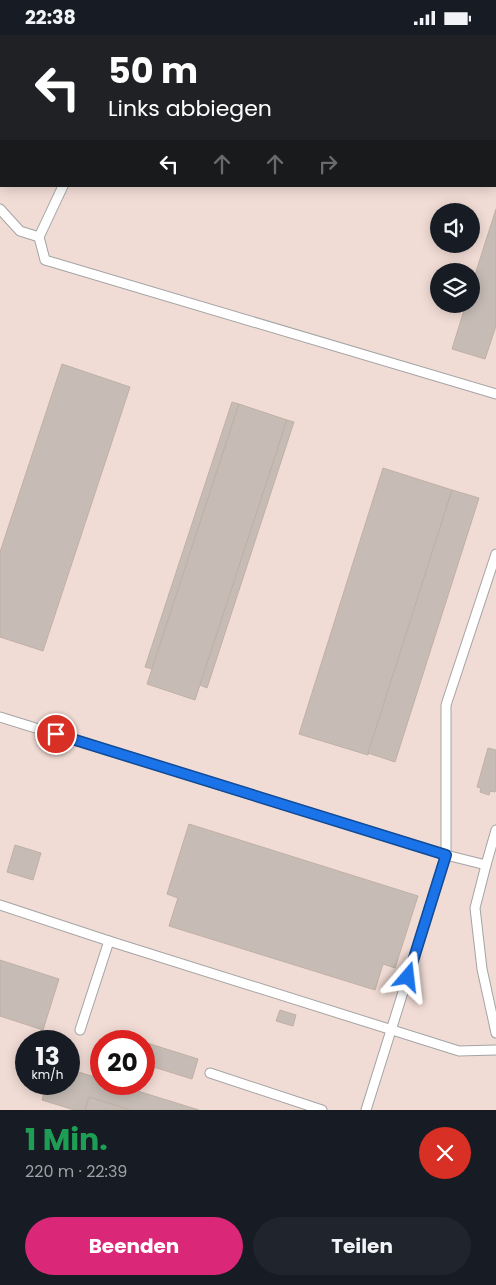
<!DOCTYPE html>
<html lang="de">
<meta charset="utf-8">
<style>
body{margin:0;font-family:Poppins,sans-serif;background:#20242c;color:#f1f3f6;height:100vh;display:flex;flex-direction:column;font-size:19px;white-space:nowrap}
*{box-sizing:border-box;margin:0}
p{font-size:16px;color:#9ea1a6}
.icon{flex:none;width:28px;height:28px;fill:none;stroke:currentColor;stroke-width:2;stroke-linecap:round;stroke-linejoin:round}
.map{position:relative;height:1075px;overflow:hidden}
.panel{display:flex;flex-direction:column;background:#171b24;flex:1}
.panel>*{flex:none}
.top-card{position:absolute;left:0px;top:0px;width:496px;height:152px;box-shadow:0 2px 12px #0003;background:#202124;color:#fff;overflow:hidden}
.controls{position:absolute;left:430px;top:168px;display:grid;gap:10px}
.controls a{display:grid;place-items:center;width:50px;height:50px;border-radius:50%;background:#171b24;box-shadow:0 2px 12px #0003;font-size:25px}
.speed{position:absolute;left:15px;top:995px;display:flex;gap:10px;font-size:25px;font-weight:700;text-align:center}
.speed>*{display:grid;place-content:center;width:65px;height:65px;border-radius:50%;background:#171b24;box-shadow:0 2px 12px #0003;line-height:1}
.speed small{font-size:12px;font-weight:400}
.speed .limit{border:8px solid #d22;background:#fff;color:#111}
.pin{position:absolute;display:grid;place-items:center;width:42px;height:42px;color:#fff;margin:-21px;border:2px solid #fff;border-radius:50%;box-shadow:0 1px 5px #0007}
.me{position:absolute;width:55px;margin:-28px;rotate:17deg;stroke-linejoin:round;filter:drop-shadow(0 0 4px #0008)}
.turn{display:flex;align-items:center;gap:18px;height:105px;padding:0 25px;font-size:22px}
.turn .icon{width:65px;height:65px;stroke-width:2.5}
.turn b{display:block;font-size:35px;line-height:42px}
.lanes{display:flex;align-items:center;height:48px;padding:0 25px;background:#0003;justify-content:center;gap:25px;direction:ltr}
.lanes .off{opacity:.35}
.round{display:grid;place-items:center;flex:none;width:52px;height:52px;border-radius:26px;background:#20242c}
.summary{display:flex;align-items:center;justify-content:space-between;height:85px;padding:0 25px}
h1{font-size:30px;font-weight:700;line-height:38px;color:#1e9e55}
.cta{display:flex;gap:10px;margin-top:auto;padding:10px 25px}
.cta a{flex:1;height:58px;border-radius:30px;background:#db2777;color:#fff;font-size:20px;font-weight:700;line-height:58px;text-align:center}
.cta a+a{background:#20242c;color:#f1f3f6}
.status{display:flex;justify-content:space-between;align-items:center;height:35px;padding:0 25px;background:#171b24;direction:ltr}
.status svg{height:14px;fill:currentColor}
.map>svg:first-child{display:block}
.military{fill:#f1dcd5;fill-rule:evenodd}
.building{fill:#c6bcb5;stroke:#c0b0a4}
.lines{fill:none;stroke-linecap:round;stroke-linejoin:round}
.service-casing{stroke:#a4a4a4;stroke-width:11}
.service{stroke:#fff;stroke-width:9}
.route-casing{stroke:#114b97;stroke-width:12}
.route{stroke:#1a73e8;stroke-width:9}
</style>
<div class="status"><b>22:38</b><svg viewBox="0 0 49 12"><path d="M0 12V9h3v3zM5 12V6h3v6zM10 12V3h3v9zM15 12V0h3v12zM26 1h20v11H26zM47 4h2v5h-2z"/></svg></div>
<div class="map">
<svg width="496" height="1075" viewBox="0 0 496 1075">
<rect width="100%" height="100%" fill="#eeeae2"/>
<path class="military" d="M0 0H496V1075H0ZM1 1H495V151H1ZM439 176H471V209H439ZM439 236H471V269H439ZM26 1006H69V1049H26ZM101 1006H144V1049H101Z"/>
<g class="building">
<path d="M496 174V291L485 324 452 314 466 269H471V252Z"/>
<path d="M62 329 130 352 43 616 0 602V517Z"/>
<path d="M232 367 239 369 152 634 145 632Z"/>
<path d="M239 369 287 385 195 665 147 649Z"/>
<path d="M287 385 294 387 207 653 200 650Z"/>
<path d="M383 433 452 455 368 720 299 699Z"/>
<path d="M452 455 479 463 395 727 368 718Z"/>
<path d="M488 713 496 715V755L495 757 490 756 489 760 480 757 481 753 477 752Z"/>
<path d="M189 789 418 861 395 933 383 929 375 955 169 891 178 863 167 859Z"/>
<path d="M15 810 41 818 33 845 7 837Z"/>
<path d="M0 925 59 944 43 995 0 981Z"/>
<path d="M280 975 296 980 293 991 276 986Z"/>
<path d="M113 998 141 1006H111Z"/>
<path d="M144 1007 198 1024 192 1044 144 1029Z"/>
<path d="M69 1034 101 1044V1049H115L199 1075H130L89 1062 85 1075H74L42 1065 47 1049H69Z"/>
<path d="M89 1062 130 1075H85Z"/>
</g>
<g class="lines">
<g class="service-casing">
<g id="service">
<path d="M127 1V0"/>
<path d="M63 151 39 202 45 225 496 359"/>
<path d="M0 174 20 196 39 202"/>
<path d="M0 682 446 820 486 830 475 873 482 934 496 998"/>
<path d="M486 830 496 795"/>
<path d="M0 870 109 906 459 1016 496 1015"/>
<path d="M80 995 109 906"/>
<path d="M210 1038 322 1075"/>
<path d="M366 1075 446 820V670L496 519"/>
</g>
</g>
<use href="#service" class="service"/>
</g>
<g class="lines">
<g class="route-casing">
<path id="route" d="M56 699 446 820 408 942"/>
</g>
<use href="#route" class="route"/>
</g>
</svg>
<div class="controls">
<a><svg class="icon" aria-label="sound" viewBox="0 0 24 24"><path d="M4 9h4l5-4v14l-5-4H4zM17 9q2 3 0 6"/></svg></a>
<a><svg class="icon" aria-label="layers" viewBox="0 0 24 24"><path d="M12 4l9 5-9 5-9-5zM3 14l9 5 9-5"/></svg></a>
</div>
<div class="speed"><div>13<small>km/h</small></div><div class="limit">20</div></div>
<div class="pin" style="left:56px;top:699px;background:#d93025"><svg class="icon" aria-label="arrive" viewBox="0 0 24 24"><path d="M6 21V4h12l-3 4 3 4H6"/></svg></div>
<svg class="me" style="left:408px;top:942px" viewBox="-20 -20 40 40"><path d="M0-17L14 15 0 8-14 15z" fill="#1a73e8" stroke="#fff" stroke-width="4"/></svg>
<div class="top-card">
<div class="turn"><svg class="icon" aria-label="left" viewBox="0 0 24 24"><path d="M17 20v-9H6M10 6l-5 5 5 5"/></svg><div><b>50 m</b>Links abbiegen</div></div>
<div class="lanes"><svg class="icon" aria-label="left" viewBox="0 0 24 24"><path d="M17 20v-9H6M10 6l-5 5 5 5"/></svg><svg class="icon off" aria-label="ahead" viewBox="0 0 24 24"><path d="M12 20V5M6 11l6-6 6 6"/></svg><svg class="icon off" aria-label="ahead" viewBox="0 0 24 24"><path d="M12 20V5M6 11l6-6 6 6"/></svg><svg class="icon off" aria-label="right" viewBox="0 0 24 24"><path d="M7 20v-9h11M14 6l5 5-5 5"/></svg></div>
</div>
</div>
<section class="panel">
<div class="summary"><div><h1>1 Min.</h1><p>220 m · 22:39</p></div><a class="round" style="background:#d93025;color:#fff"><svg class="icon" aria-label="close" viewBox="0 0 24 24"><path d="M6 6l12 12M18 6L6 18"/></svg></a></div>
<div class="cta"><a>Beenden</a><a>Teilen</a></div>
</section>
